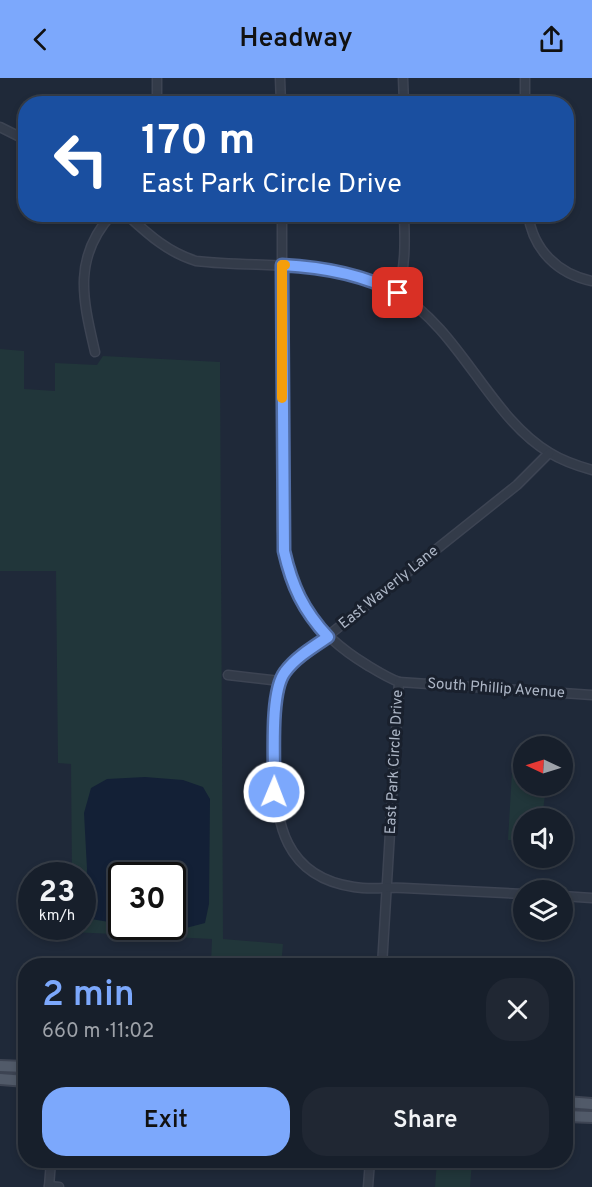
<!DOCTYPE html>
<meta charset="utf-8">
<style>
body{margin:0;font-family:Overpass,sans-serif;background:#202733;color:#f1f3f6;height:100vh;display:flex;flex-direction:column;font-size:22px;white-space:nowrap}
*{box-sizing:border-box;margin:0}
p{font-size:20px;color:#9ea2a9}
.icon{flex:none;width:33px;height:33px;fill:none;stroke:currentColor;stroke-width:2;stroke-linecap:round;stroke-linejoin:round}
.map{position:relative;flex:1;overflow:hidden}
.side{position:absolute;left:18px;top:880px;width:555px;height:210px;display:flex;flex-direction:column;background:#171f2b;border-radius:24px;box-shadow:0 3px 9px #0003,0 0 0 2px #363d47}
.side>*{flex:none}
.hud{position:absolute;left:18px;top:18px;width:556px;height:126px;border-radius:24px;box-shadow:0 3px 9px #0003,0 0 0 2px #363d47;background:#1a4fa0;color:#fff;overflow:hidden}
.needle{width:39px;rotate:274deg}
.controls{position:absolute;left:513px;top:658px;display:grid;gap:12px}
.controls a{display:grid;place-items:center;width:60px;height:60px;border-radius:50%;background:#171f2b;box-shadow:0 3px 9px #0003,0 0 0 2px #363d47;font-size:30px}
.speed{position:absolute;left:18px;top:784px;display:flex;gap:12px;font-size:30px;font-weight:700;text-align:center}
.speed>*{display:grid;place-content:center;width:78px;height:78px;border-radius:50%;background:#171f2b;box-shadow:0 3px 9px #0003,0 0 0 2px #363d47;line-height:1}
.speed small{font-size:15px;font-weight:400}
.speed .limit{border:3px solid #111;border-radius:9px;background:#fff;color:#111}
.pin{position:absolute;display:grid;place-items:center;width:51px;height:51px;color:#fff;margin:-26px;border-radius:12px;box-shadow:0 3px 9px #0006}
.me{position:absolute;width:66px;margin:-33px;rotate:1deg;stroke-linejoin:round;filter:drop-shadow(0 0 4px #0008)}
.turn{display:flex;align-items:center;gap:21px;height:126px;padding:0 24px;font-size:27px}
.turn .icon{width:78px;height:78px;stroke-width:2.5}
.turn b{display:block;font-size:42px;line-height:51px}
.round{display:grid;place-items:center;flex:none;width:63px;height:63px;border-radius:24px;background:#202733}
.summary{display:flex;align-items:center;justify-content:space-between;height:102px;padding:0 24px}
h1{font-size:36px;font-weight:600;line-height:45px;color:#7ca8fc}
.button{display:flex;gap:12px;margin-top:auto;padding:12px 24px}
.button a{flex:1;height:69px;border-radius:24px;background:#7ca8fc;color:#111;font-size:24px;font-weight:600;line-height:69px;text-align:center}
.button a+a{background:#202733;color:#f1f3f6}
header{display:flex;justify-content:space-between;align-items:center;height:78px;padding:0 24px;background:#7ca8fc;color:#111;font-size:27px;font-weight:600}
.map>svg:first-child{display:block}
.green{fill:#21363a;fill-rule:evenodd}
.water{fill:#132036}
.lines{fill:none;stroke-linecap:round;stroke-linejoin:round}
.minor-casing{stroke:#3d4453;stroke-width:11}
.major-casing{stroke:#3d4453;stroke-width:14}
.minor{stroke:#333b49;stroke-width:8}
.major{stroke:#515a69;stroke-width:10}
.route-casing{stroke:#516da4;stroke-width:15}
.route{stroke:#7ca8fc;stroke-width:10}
.slow{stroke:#f59e0b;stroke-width:10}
.labels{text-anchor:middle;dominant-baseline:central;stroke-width:6;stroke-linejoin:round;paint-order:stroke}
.street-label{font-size:15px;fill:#adb6c6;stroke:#19202d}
</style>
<header><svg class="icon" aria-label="back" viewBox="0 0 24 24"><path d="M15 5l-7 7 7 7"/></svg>Headway<svg class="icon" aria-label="share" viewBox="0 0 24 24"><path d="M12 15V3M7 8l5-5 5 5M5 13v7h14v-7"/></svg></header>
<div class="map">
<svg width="592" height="1109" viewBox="0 0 592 1109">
<rect width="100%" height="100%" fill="#1f2939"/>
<g class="green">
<path d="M0 271 24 273V311L55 313V285L97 287 103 278 220 284 223 861 283 866 281 888H211L212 861 72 854V849H82V798H72L71 686 58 685 56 493H0ZM122 798H172V849H122Z"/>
<path d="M512 694 523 695 524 708H546L542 741H524L523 763 508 762Z"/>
<path d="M437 1083H472L470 1109H435Z"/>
</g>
<path class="water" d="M145 699 183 702 203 709 210 721 209 826 205 845 186 850 162 849H172V798H122L121 846 91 841 85 816 87 791 84 735 91 710 107 701Z"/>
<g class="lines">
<g class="minor-casing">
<g id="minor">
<path d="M157 0V26"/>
<path d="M280 0 281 26"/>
<path d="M403 0 404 26"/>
<path d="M525 0V26"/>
<path d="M0 49 26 62"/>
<path d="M126 136C148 156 167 174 196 183 263 191 336 179 397 215 461 252 489 339 550 375 563 383 578 388 592 392"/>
<path d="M282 136V452C286 514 314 555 367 587 377 593 388 600 399 604L382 888"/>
<path d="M528 136C533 172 558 196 592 203"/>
<path d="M397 215C406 189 405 164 404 136"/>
<path d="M95 274C83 222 72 180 112 136"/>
<path d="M228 597 280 603"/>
<path d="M399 604 592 617"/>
<path d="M524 816C484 814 444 812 404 810 387 809 371 812 354 809 285 799 274 745 275 685 275 654 268 613 290 588L517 407 549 375"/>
<path d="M562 818 592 820"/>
<path d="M49 1108 59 1109"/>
<path d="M49 1109 51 1083"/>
<path d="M368 1109 370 1083"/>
</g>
</g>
<g class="major-casing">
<g id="major">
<path d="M0 988 26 989"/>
<path d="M0 1001 26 1003"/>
<path d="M566 1024 592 1026"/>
<path d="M566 1038 592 1039"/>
</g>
</g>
<use href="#minor" class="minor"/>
<use href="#major" class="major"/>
</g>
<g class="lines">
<g class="route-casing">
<path id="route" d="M274 714C275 686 269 615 285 594 295 580 313 569 328 559 303 532 292 508 284 473L282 187C322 189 362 196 398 215"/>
</g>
<use href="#route" class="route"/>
<path class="slow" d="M282 320V187H285"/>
</g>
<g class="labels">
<g class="street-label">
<text transform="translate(389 510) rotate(-39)">East Waverly Lane</text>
<text transform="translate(496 611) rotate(4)">South Phillip Avenue</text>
<text transform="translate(395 684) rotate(-87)">East Park Circle Drive</text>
</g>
</g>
</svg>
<div class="controls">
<a><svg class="needle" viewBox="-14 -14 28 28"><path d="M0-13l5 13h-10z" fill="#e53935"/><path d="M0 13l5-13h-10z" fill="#9ea2a9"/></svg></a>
<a><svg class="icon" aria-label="sound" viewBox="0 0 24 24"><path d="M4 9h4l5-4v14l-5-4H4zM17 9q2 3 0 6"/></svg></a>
<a><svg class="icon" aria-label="layers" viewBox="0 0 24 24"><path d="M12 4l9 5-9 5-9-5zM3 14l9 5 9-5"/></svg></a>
</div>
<div class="speed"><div>23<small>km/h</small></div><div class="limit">30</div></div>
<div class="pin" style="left:398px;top:215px;background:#d93025"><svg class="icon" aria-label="arrive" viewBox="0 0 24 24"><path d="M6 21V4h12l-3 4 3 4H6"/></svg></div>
<svg class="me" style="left:274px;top:714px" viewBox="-20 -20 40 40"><circle r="17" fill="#7ca8fc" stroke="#fff" stroke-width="3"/><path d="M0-11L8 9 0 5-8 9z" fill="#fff"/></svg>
<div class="hud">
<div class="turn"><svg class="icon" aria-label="left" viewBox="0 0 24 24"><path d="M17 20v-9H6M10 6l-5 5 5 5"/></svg><div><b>170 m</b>East Park Circle Drive</div></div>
</div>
<section class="side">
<div class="summary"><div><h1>2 min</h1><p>660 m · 11:02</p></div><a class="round"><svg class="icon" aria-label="close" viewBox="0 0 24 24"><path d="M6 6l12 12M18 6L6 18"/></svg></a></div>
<div class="button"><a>Exit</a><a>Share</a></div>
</section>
</div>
